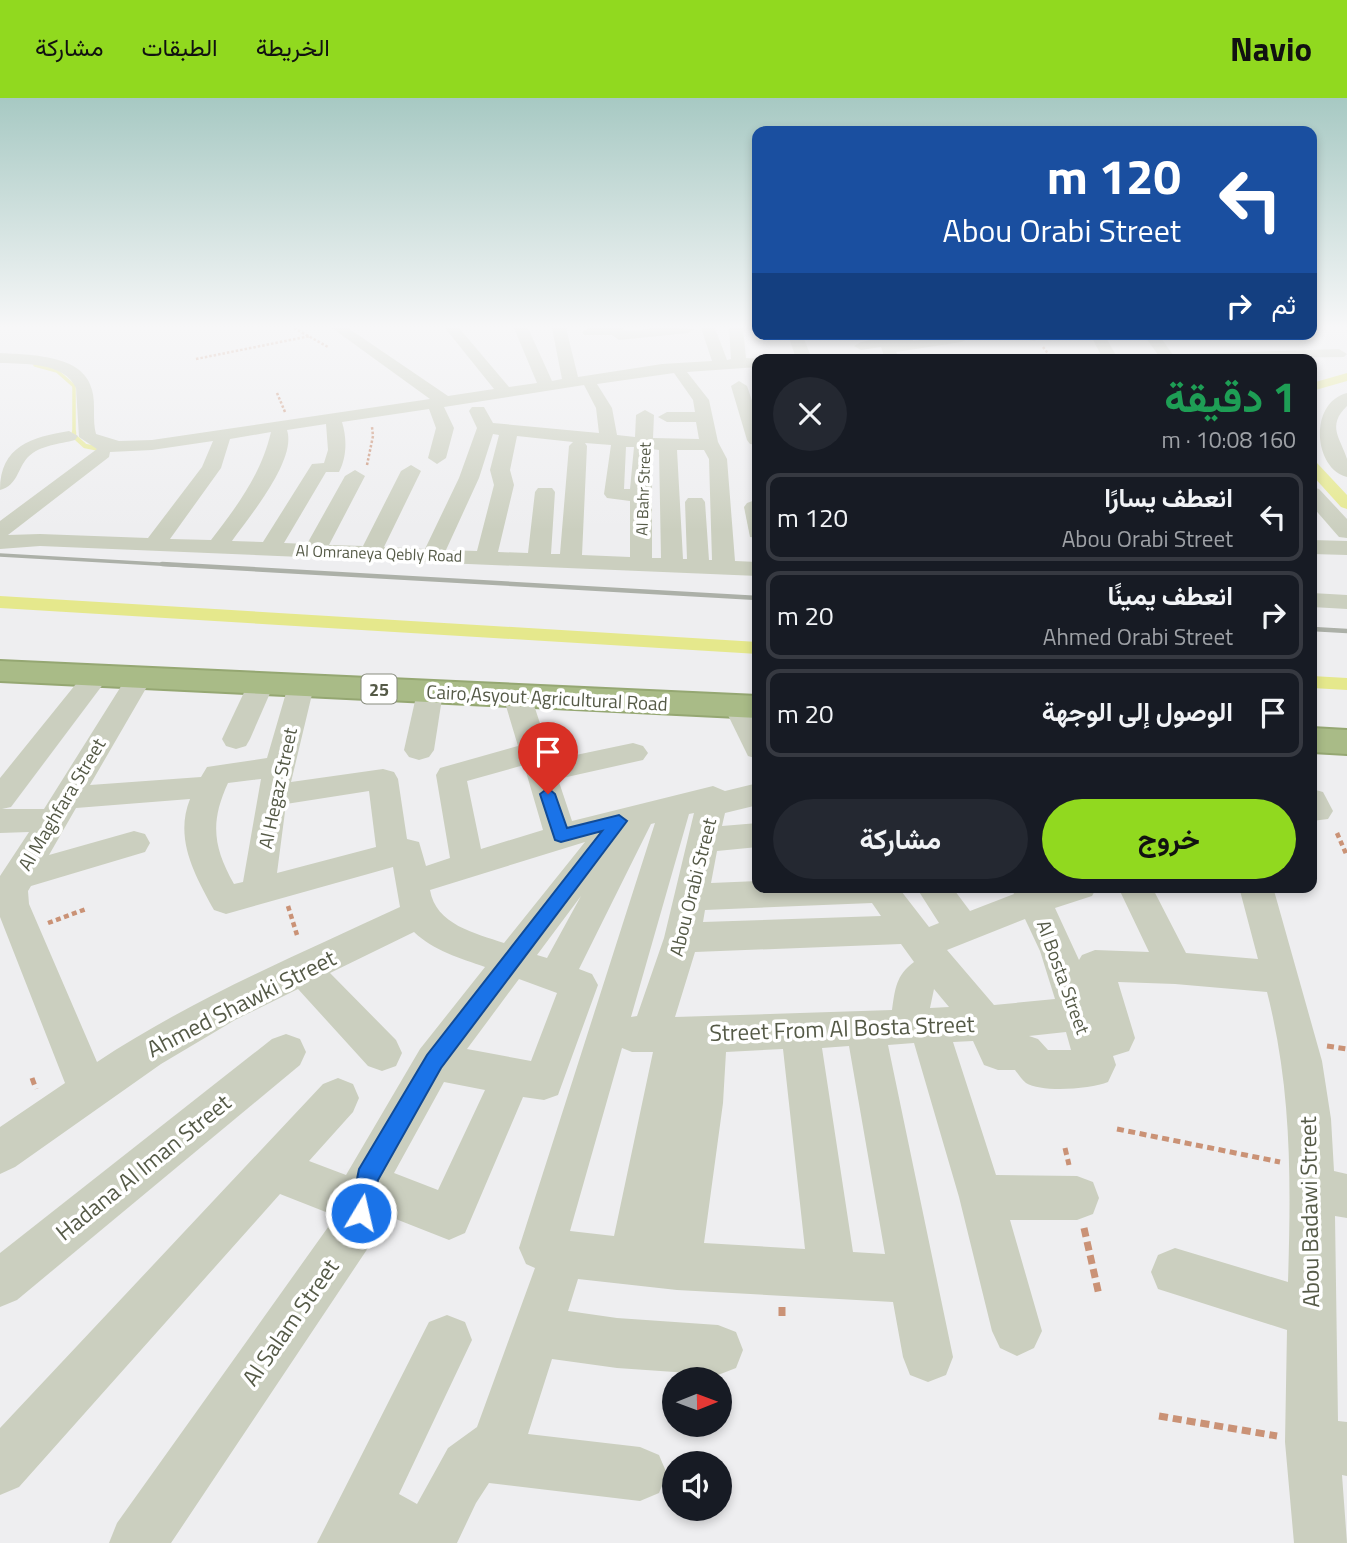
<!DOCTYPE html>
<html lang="ar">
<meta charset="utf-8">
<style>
body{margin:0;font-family:"Titillium Web",Vazirmatn,sans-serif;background:#242831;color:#f1f3f6;direction:rtl;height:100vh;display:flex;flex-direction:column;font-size:26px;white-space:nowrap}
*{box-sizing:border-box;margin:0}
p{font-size:23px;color:#9ea1a6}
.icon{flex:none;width:38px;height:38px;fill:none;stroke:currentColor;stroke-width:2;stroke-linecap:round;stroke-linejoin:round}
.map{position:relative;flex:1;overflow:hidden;direction:ltr}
.drawer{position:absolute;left:752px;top:256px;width:565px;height:539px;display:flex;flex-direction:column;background:#171b24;border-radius:14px;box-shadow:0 4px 10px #0003;direction:rtl}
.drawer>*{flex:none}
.guide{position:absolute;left:752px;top:28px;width:565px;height:214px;border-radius:14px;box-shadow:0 4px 10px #0003;direction:rtl;background:#1a4fa0;color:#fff;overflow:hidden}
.needle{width:46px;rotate:89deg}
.fabs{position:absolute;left:662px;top:1269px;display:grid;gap:14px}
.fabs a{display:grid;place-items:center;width:70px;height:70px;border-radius:50%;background:#171b24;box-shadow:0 4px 10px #0003;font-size:35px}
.pin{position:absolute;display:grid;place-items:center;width:60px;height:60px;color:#fff;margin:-72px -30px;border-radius:50% 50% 50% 0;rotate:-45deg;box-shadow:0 0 7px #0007}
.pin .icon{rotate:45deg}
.me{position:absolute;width:77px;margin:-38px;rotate:9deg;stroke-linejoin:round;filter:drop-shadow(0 0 5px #0008)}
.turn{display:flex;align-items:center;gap:24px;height:147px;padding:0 21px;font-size:32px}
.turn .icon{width:91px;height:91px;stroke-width:2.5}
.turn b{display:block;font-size:49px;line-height:60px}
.then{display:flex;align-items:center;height:66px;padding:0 21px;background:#0003;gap:14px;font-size:26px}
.round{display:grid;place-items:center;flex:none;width:74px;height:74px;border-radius:37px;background:#242831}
.headline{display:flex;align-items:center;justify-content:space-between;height:119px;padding:0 21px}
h1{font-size:42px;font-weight:700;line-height:52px;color:#1e9e55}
.cta{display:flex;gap:14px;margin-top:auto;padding:14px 21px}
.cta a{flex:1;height:80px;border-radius:42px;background:#91d91f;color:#111;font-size:28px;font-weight:700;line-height:80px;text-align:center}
.cta a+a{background:#242831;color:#f1f3f6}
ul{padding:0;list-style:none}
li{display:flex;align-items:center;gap:21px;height:88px;margin:0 14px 10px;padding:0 7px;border:4px solid #363941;border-radius:14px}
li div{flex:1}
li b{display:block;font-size:26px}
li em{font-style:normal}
header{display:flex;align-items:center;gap:42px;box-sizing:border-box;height:98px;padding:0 35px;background:#91d91f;color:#111}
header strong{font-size:33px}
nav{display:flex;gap:38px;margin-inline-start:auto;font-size:24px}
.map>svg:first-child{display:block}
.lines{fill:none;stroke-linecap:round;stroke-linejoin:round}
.stream-far1{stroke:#e5e88c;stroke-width:3.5}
.stream{stroke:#e5e88c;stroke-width:4.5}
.canal{fill:#e5e88c;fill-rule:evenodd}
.highway-casing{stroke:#95a772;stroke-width:4}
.path-far3{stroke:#ca9276;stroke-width:2.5;stroke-dasharray:2.5 2;stroke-linecap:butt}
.path-far2{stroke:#ca9276;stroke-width:4.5;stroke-dasharray:5 3.5;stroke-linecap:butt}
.path-far1{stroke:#ca9276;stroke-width:5;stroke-dasharray:7 4.5;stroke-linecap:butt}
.path{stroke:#ca9276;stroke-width:7;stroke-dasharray:9 5;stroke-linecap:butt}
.minor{fill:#cbcfbf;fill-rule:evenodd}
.highway{fill:#a9bb87;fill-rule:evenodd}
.rail-far1{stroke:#acb0a8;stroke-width:3.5}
.rail{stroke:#acb0a8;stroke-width:4.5}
.route{fill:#1a73e8;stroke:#114b97;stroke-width:2}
.labels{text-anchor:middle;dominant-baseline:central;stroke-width:7;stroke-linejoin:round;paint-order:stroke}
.far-street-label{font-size:16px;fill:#555a47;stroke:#fff}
.shield{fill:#fff;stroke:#888c7e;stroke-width:2}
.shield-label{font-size:18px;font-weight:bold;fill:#555a47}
.street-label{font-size:19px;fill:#555a47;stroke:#fff}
.near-street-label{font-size:23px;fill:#555a47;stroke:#fff}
</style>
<header>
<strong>Navio</strong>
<nav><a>الخريطة</a><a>الطبقات</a><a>مشاركة</a></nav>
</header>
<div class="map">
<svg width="1347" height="1445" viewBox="0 0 1347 1445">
<rect width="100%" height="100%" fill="#eeeef0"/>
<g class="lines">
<path class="stream-far1" d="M35 267 57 273 74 288V336"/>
<path class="stream" d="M74 334V338L85 348 105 352"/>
<g class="canal">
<path d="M1347 275V283L1312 293V285Z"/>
<path d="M1312 364 1317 365 1347 397V411L1341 409 1312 377Z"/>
<path d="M0 498 758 544V556L0 510Z"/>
<path d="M1312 578 1347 580V592L1312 590Z"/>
</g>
<g class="highway-casing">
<g id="highway">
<path d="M0 563 758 598V620L0 583Z"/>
<path d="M1312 630 1347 632V656L1312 654Z"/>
</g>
</g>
<g class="path-far3">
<path d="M294 230 328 249"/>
<path d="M1043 249 1052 261"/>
<path d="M196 261 310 238"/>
<path d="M277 295 285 314"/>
<path d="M367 367 373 338 372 329"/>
</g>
<g class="path-far2">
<path d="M1337 735 1347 758"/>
<path d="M288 808 297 837"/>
<path d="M48 825 86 811"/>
</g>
<g class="path-far1">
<path d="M1327 948 1347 951"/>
<path d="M32 980 36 991"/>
<path d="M1117 1031 1280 1064"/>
<path d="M1065 1050 1069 1067"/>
</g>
<g class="path">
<path d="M1084 1130 1099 1197"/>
<path d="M782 1209V1219"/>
<path d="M1159 1318 1277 1338"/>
</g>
<g class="minor">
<path d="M332 230H348L448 298 494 291 445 230H459L509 289 537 285 514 230H528L552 283 562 281 552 230H566L578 279 662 266 712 263 701 230H715L727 262 731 261 729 230H743L746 260 763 261H758V269L687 274 709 302 718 344 727 361 735 463 758 464V478L40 448 0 451V423L97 351 79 339 76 290C64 264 25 266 0 265V255C29 257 84 256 92 292 96 306 92 322 96 336L119 343 152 342 430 301ZM674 275 693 302 695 314H667L658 319 667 324H696L699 341 653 340 654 317 645 312 636 317 635 339 617 337 612 310 597 286ZM584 287 596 310 599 335 493 325 484 309H472L469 313 477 330 459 380 425 451 384 449 421 373 411 367 401 373 363 448 329 447 365 378 355 372 345 378 307 446 284 445 326 374H339C347 359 347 340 342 324L429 311 436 330 428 360 437 366 446 360 454 330 444 309ZM326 326 328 352 324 365 312 366 263 444 232 443C249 419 297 362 287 332ZM271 334C261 377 237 408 211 442L170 441 221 370 230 341ZM493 336 499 337 490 372 494 387 477 453 446 452 479 380ZM517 338 573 344 569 348 560 456H551L555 394 552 390H538L535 394 528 455 498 454 514 387 510 372ZM213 343 202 369 148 440 40 436 8 437 109 359 110 354 152 352ZM585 345 611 347 604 396 607 400 630 403V459L582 457 587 348ZM626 349H634L630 391H624ZM652 351 659 352 661 460H652ZM677 352H704L709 361 712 462H709L705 404 702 400H688L685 404 687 461H683Z"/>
<path d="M589 230H622L625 233 658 230 695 231 688 235 619 242 612 237H584L582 234Z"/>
<path d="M788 236H802L812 261H796Z"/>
<path d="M904 236 913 237V243L967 237 969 240 962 244 896 254 900 261H885L881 249 861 252 854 248 861 244Z"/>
<path d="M1025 236H1039L1041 239 1034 243 1029 242Z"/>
<path d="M1090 236H1104L1118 261H1103Z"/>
<path d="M1143 236H1158L1176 261H1161Z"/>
<path d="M1339 251 1347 256 1344 259 1179 261 1186 256Z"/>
<path d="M739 283 747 288 758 320V347L750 346 747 342 731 288Z"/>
<path d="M1347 295V308C1326 328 1341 341 1347 361 1347 366 1347 374 1347 379 1314 371 1308 305 1347 295Z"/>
<path d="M69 333 78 338 75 342C60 346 40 347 28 359 17 371 18 387 0 392 0 348 32 339 69 333Z"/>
<path d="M1312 389 1319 391 1347 421V440L1339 439 1312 408Z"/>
<path d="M758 401V440L750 439 744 409 747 405Z"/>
<path d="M1312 442 1347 443V457L1312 456Z"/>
<path d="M1312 495 1347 497V511L1312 509Z"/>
<path d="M97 569 106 571 110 577 11 709 2 711H44L130 574 139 572 148 574 152 580 90 687 201 679 207 669 267 660 288 588 292 582 301 580 310 582 314 588 291 684 383 671 394 674 398 681 407 741 419 744 426 768 450 760 436 677 440 670 518 648 503 598 507 592 517 589 527 592 531 598 552 662 633 645 643 648 648 655 643 662 558 681 572 723 713 688 725 693 758 685V707L725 715 722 728 758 725V749L717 753 711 785 758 783V789H898L929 829 939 825 916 789H952L970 813 1014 796 1011 789H1097L1092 798 1055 810 1079 862 1082 857 1095 852 1149 854 1118 789H1152L1186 855 1258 861 1239 789H1273L1322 963 1331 1021 1334 1073 1347 1076V1120L1335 1118 1338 1323 1347 1324V1378L1342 1377 1347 1445H1294L1285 1344 1287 1232 1158 1191 1151 1174 1158 1157 1175 1150 1288 1184C1291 1084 1292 992 1267 894L1175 886 1118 884 1135 940 1129 953 1113 958 1116 967 1108 984C1091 991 1042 995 1026 985 1022 982 1018 976 1015 972H998L984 967 973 943 953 944 996 1077 1077 1078 1093 1084 1099 1100 1093 1116 1077 1122H1010L1042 1233 1034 1250 1017 1258 1000 1250 992 1233 959 1099 914 945 888 947 953 1259 946 1277 928 1284 910 1277 903 1259 893 1204 677 1192 578 1181 568 1213 617 1220 718 1227 736 1234 743 1252 736 1270 718 1277 617 1270 552 1261 528 1336 640 1349 659 1357 667 1376 659 1395 640 1403 489 1385 476 1405 457 1445H317L429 1224 447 1217 465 1224 472 1242 399 1396 417 1406 448 1350 477 1329 535 1170 526 1166 519 1150 655 725 651 726 579 871 592 876 598 887 558 997 544 1002 523 999 465 1135 449 1142 383 1116 370 1147 171 1445H109L117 1425 336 1118 280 1096 19 1389 0 1397V1330L323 986 338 980 353 986 359 1000 353 1014 309 1063 346 1077 420 951 485 869C460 860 434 853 414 834L330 875 396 942 402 955 396 968 382 973 368 968 298 891 235 922 161 966 15 1069 0 1076V1029L65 985 0 819V778L29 734 0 735V680L88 571ZM524 667 543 732 481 751 467 683ZM261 681 243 784 234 786C213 749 210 724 228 685ZM369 693 376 749 277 775 286 706ZM190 701C174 741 195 777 214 812L226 816 393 769 400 809C297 857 192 901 97 964L29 806 28 793 31 788 145 754 150 745 145 736 134 733 49 757 76 710ZM694 715 664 840 637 918 631 919 689 716ZM585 744 504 845C475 835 436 827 430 792ZM581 798 547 860 537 857ZM872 805 881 818 703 824 705 812ZM1025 821 1040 853 1055 901 994 907 947 852ZM901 846 914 864C896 877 895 891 892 912L675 919 695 854ZM519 881 557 895 531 963 467 951ZM934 891 949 909 930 910ZM1066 934 1071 952H1048L1038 941 1029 938ZM849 948 885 1156 853 1154 822 950ZM622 950 632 954H653L614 1138 570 1133ZM783 951 805 1151 704 1145 723 1005 726 954ZM444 984 485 992 438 1092 394 1075Z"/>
<path d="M261 578 270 580 274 586 250 641 246 648 236 651 226 648 222 641 248 586 252 580Z"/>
<path d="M430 586 440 588 443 594 434 652 429 659 419 662 409 659 404 652 417 594 420 588Z"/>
<path d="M738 600 748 603 758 621V661L748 658 724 609 728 603Z"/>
<path d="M1312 691 1323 694 1333 713 1328 721 1312 723Z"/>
<path d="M286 936 300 941 306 954 300 967 17 1202 0 1209V1155L272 941Z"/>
</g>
<use href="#highway" class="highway"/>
<path class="rail-far1" d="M0 457 193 468"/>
<g class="rail">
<path d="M162 466 758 500"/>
<path d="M1312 531 1347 533"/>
</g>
</g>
<linearGradient id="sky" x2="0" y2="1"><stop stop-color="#a7c9c3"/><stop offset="0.53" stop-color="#f7f7f8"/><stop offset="1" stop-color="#f7f7f8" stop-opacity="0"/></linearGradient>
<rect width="1347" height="432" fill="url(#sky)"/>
<path class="route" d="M548 690 555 696 567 730 619 717 627 723 441 970 378 1082 369 1123 361 1126 353 1123 350 1115 359 1071 427 957 602 733 561 744 555 742 540 696Z"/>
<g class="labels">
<g class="far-street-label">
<text transform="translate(643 391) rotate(-88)">Al Bahr Street</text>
<text transform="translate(379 455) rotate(2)">Al Omraneya Qebly Road</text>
</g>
<rect class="shield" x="361.5" y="576.5" width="35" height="29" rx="5"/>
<g class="shield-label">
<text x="379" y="591">25</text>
</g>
<g class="street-label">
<text transform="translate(547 599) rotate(3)">Cairo,Asyout Agricultural Road</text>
<text transform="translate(277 690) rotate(-78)">Al Hegaz Street</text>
<text transform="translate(61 706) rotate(-59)">Al Maghfara Street</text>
<text transform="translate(692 789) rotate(-76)">Abou Orabi Street</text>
<text transform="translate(1064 879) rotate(70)">Al Bosta Street</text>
</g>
<g class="near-street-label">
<text transform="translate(241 905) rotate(-27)">Ahmed Shawki Street</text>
<text transform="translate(842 930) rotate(-2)">Street From Al Bosta Street</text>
<text transform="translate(143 1069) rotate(-39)">Hadana Al Iman Street</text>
<text transform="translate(1309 1114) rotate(-91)">Abou Badawi Street</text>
<text transform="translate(290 1224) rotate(-55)">Al Salam Street</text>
</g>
</g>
</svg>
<div class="fabs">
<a><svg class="needle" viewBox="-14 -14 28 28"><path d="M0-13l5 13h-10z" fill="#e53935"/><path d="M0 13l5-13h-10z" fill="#9ea1a6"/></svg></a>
<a><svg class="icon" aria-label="sound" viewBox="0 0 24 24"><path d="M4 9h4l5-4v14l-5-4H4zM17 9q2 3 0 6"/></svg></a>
</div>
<div class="pin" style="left:548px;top:696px;background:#d93025"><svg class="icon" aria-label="arrive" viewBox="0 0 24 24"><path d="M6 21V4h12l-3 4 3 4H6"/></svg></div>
<svg class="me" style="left:361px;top:1115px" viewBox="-20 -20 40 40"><circle r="17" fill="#1a73e8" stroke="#fff" stroke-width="3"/><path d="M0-11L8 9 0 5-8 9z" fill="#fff"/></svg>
<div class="guide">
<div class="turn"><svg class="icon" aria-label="left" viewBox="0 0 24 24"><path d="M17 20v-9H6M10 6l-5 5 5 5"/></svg><div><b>120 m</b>Abou Orabi Street</div></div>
<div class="then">ثم<svg class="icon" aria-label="right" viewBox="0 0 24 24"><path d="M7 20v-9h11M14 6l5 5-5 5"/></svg></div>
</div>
<section class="drawer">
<div class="headline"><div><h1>1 دقيقة</h1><p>160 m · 10:08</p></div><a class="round"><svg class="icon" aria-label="close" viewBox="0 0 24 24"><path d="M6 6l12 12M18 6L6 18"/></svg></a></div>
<ul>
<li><svg class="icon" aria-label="left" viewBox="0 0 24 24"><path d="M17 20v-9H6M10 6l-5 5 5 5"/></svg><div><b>انعطف يسارًا</b><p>Abou Orabi Street</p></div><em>120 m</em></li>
<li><svg class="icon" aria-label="right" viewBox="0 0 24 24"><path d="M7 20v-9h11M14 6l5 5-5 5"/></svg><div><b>انعطف يمينًا</b><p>Ahmed Orabi Street</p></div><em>20 m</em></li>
<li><svg class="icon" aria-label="arrive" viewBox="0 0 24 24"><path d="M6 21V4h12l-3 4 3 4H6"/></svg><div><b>الوصول إلى الوجهة</b></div><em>20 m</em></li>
</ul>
<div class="cta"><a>خروج</a><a>مشاركة</a></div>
</section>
</div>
